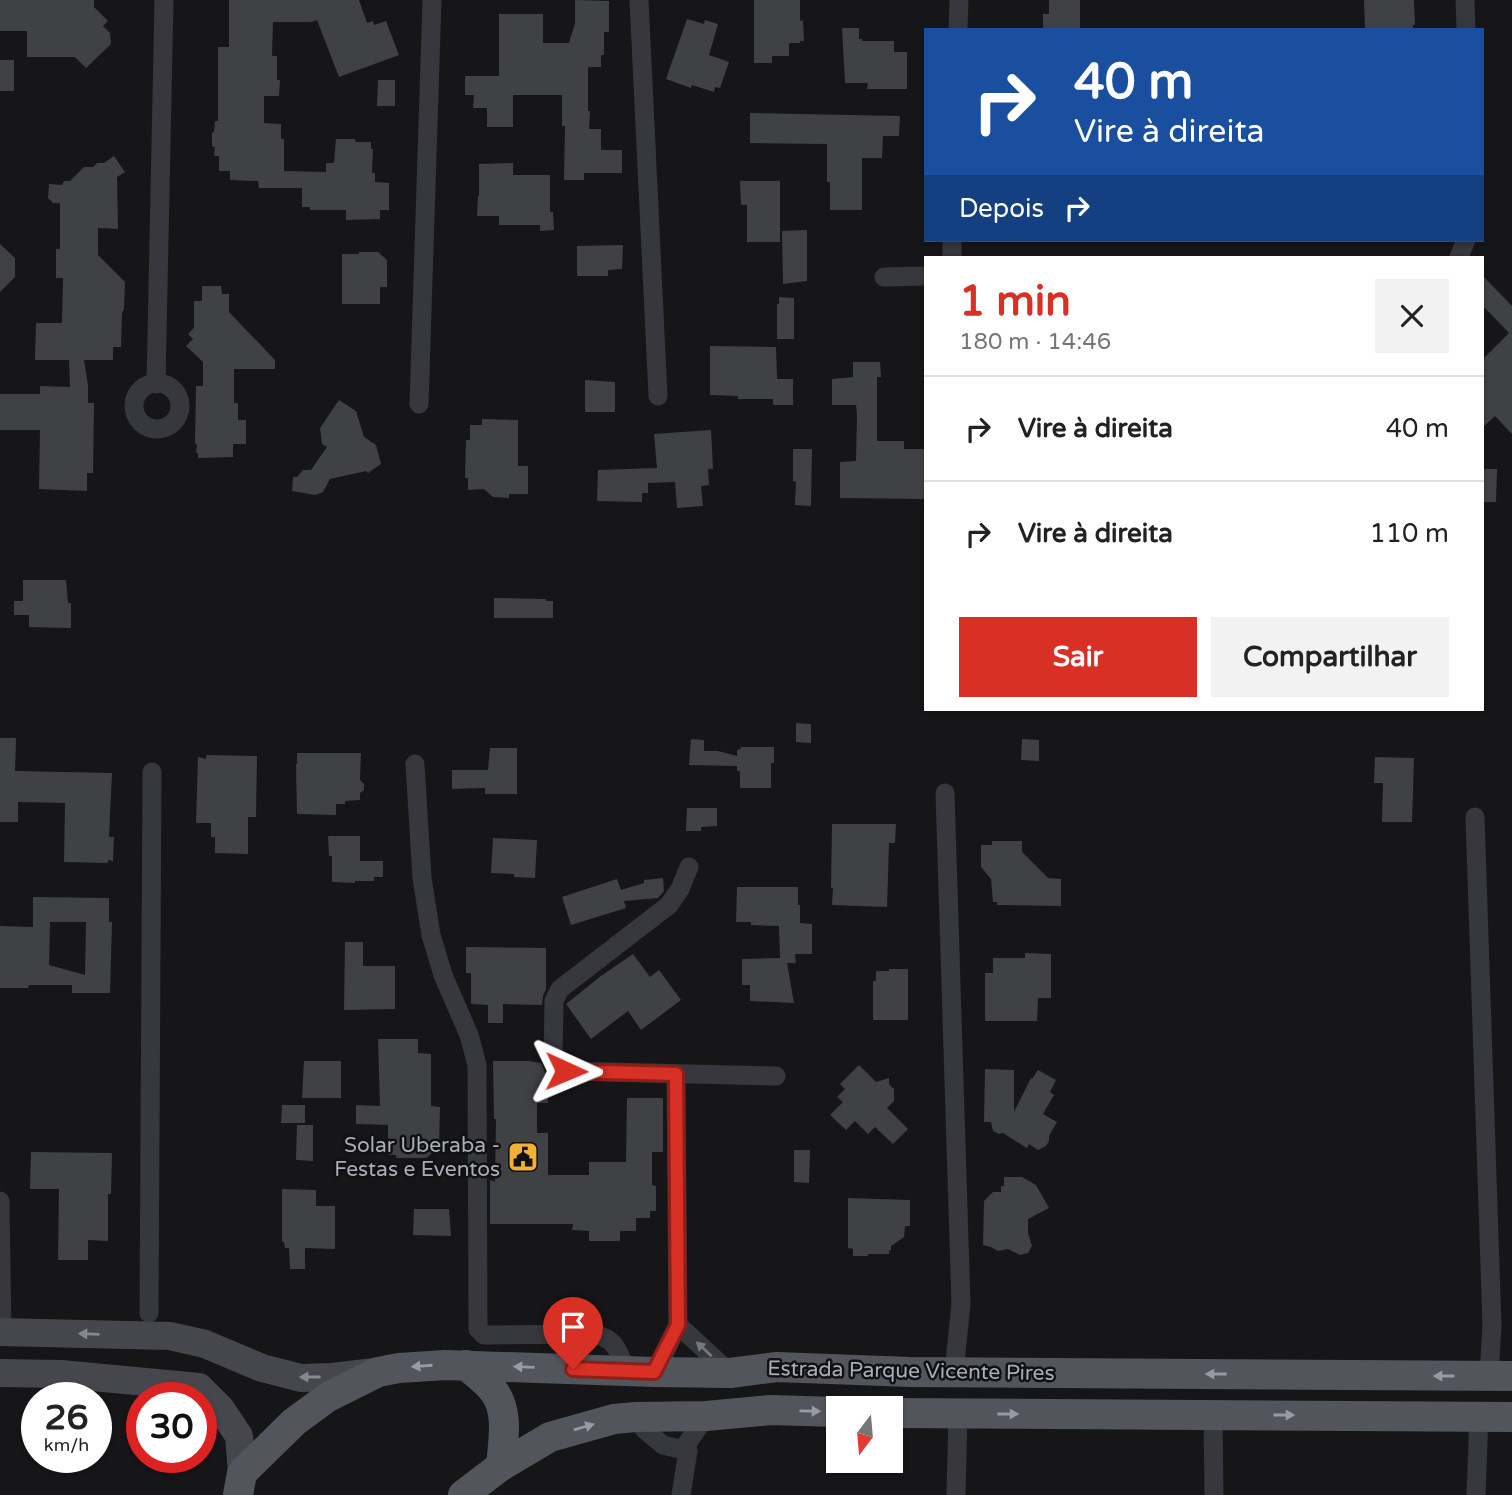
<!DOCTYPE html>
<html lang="pt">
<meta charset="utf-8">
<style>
body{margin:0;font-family:"Varela Round",sans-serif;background:#f2f2f2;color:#222;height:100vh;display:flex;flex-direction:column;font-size:26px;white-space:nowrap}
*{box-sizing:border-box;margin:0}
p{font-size:23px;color:#767676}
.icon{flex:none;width:38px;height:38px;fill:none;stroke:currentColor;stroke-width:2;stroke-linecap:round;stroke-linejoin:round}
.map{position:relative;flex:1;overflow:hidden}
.drawer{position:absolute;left:924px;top:256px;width:560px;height:455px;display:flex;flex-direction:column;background:#fff;border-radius:0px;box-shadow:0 2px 5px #0004}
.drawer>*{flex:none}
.hud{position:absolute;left:924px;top:28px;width:560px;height:214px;border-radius:0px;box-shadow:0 2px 5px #0004;background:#1a4fa0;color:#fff;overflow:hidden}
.needle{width:46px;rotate:196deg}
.tools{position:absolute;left:826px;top:1396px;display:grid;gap:14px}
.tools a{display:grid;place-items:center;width:77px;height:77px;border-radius:0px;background:#fff;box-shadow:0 2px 5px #0004;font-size:35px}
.speed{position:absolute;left:21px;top:1382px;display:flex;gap:14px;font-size:35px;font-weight:700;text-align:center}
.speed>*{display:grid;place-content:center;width:91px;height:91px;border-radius:50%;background:#fff;box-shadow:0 2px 5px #0004;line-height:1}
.speed small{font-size:18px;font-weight:400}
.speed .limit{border:10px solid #d22;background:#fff;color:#111}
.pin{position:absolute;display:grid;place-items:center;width:60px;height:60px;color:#fff;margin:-72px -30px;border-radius:50% 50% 50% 0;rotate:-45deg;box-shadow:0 0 7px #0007}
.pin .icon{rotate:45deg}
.me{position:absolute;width:77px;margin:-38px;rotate:91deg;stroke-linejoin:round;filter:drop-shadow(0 0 5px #0008)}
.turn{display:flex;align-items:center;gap:24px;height:147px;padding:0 35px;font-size:32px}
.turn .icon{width:91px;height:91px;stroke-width:2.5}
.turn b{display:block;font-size:49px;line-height:60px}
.then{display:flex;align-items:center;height:66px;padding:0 35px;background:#0003;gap:14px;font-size:26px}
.round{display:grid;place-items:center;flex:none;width:74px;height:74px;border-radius:0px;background:#f2f2f2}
.summary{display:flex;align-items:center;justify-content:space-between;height:119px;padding:0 35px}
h1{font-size:42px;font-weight:700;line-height:52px;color:#d93025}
.button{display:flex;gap:14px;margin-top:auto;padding:14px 35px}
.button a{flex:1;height:80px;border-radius:0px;background:#d93025;color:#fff;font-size:28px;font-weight:700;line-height:80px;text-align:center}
.button a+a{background:#f2f2f2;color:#222}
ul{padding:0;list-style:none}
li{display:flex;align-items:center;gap:21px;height:105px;padding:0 35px;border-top:2px solid #e0e0e0}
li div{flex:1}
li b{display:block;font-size:26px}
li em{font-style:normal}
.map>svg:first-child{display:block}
.building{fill:#404145;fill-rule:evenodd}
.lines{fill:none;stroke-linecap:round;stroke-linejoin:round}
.minor{stroke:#37383d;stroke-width:19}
.secondary{stroke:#45474d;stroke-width:28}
.primary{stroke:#53555c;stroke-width:30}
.oneway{fill:#858993}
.oneway2{fill:#757881}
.oneway3{fill:#979ba6}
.route-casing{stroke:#8d1f18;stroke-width:18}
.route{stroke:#d93025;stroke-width:12}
.labels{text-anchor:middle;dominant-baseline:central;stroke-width:5;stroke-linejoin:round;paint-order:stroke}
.poi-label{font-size:21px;fill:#a8adb8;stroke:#111113;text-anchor:end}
.street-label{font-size:21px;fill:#a8adb8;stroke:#111113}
</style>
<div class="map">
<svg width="1512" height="1495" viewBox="0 0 1512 1495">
<rect width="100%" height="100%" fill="#161618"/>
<g class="building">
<path d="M0 0H94V7L108 21 103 26 110 33 111 44 86 68 75 57H27V31H0Z"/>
<path d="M229 0H359L367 23 373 21 374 25 386 21 399 55 339 77 317 20 311 22H273L272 56H277V80H280L279 96H264V123L281 124V139H284V171L326 172V163H334L336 139H355L356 142H371V149H373L372 173H375V182L389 183V210H380V219L346 220V210H310V207H302V188H259L258 181 230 180V171H219V156H214L215 147 212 146V133L214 132 215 121H218V47H229Z"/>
<path d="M575 0 609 1V32H604V55H601V67H588V111H590L589 129H601V150H622V173H584V180H564L565 126H562V95H513V127H487V108H473L474 95H465V76H499V14H543V43H569L575 23Z"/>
<path d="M754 0H800V21L803 20 804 41H800V43H789V56H772V63H754Z"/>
<path d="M1049 0H1080V30H1043V14H1049Z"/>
<path d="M1364 0H1414L1415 25H1413V30H1365Z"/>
<path d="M687 19 704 24 705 20 718 24 709 55 729 62 720 88 715 87 714 92 692 85 691 88 666 79Z"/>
<path d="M842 28H859V39H862V41H894V52H907V89H867L868 83H845Z"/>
<rect x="0" y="60" width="14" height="31"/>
<path d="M378 80H395V106H377Z"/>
<path d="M750 113 900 116 899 136H883L882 158H862V210H830V182H827V144L750 143Z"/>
<path d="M114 156 125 172 117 177 118 229 98 228V255L125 282 124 309 122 313 121 347H113V360H84L88 385V403H94L93 473H87V491L39 489 40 430H0V394H40V386L70 387 69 360H35L36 323H62L63 278H56V249H60V203H53L48 198 49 184 62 185 64 181H70L84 167H93L97 163H104Z"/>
<path d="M513 163V175H550V212H553L554 230 540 231V225H499V216H477L478 196H479V164Z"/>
<path d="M740 181H780V242H747V205H741Z"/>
<path d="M807 230V281L783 284 782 231Z"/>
<path d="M0 244 15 258V277L0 292Z"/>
<path d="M623 245 622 269 608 270V276H577V246Z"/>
<path d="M359 252H378L387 260V287H380V304H342V254H359Z"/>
<path d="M1482 275 1512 306V434L1495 416 1482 428V360L1509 333 1482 305Z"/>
<path d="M202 286H221L222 294H229V312L275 360V369H234V403H238V420H246V444H233V457L198 458V453H196L197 445 195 443 196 386H203V362L186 346 193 339 188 334 194 328V301H202Z"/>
<path d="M779 297 794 298V339H777V304H779Z"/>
<path d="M710 346 776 347 777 379H793V405H773V399H738V396L710 395Z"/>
<path d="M853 362H880L881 377H877V441H904V449H926V487H924V499L840 498V462L856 461 857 415 856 405H832V379L853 377Z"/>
<path d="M585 380 615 382V412H585Z"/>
<path d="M339 400 356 411 364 437 376 445 381 464 368 473 366 471 330 479 323 492 315 495 292 491 293 477H297L303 470H311L327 447 322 444 320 428Z"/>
<path d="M482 419 518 420V466H528V494H509V498L493 497 484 489 468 490V478H465L466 440H470V425H482Z"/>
<path d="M711 430 713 469H708L709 485 701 486 703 506 677 508 675 482 648 483V493H642V502L597 501 598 470 657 468 654 434Z"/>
<path d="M793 449H812L811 506 795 505 796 482 793 481Z"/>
<path d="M1482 469H1497L1496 502H1482Z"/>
<path d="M23 580H66L68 603H71V628L29 627V615H14V601H23Z"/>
<path d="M494 598 546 599V601H553V618H494Z"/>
<path d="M796 723 811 724V743L796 742Z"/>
<path d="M0 738H16L15 771 112 773 109 837H114L113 861 108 860V863L64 862 65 803 18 802V822H0Z"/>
<path d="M691 739 704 740V751H718L737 756V750L740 749 741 747H774V763H771V788H740V771H737V766L689 765Z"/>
<path d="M1022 739 1039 740V761L1021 760Z"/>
<path d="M490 748H517V794H485V788L452 789V770H488Z"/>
<path d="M297 753H361L360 780 364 784V790L360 793V800L345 801V804H336V815L297 814 296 764H297Z"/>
<path d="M206 755 257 756 256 817H248V854L215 853V837H211V823H196L198 757 206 759Z"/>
<path d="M1375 757 1414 758 1412 822H1382L1383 783H1374Z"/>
<path d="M687 808H717V826L701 827V831H686Z"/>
<path d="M832 824H896L895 843H889L887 907 832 905 833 888H831Z"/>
<path d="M328 836H360V861H383V877H374V881H355V883L332 882V856H329Z"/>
<path d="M493 838 537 840 535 878 514 877V874L491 873Z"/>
<path d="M992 841H1022V852L1048 878 1061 879V906L997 905V902H993L991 879 981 867V845H992Z"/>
<path d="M663 878 664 891 658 898 624 901 626 908 571 925 562 897 617 879 621 890 644 883V880Z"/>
<path d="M737 887H798V905H800V923L812 924V954H795L796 963H787L794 1003 750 1001V985H742V959L780 958 779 926 751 925V922H736Z"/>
<path d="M33 897 109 898V922H112L110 993H72V985H29L28 988H0V926L33 927ZM50 922H86L85 975 49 965Z"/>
<path d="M345 942H363V966H395V1009L344 1010Z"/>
<path d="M466 947 546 948V989L543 996 542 1005 503 1004V1023H488V1005L471 1004V973H466Z"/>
<path d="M1025 953 1051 954V998H1038L1037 1021H985V973H993V958H1025Z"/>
<path d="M633 954 650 977 659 970 681 1000 641 1030 628 1011 591 1039 566 1004 601 976Z"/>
<path d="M889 969H908V1020H873V981H876V971H889Z"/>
<path d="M378 1039H418V1053L431 1054V1106L440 1107 439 1147 426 1158H396V1155H388V1125L356 1124V1105L380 1106Z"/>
<path d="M304 1061H341V1098H302Z"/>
<path d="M493 1061H529L541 1063 547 1076 548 1103H537V1133H548V1175H589V1162H626L627 1098H663V1152H652V1185L656 1186V1211H650V1218H636V1231H620V1241H589V1231L572 1230 573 1224H490V1180L495 1182 496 1119H494Z"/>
<path d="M859 1065 876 1082 889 1078V1084L894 1089V1101L887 1108 908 1129 893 1144 875 1127 868 1134 855 1121 846 1130 830 1115 843 1102 837 1097 845 1089 840 1084Z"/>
<path d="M985 1069 1014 1070V1112L1031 1078 1032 1079 1038 1070 1056 1080 1050 1092 1054 1095 1043 1114 1057 1122 1049 1136V1141L1046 1146 1038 1150 1029 1144 1027 1148 1003 1133 999 1134 993 1131 991 1122H984Z"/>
<path d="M282 1105H305V1123H281Z"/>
<path d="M297 1125H313V1161L296 1160Z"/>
<path d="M794 1150H810L809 1183 794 1182Z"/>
<path d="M31 1152 112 1153 111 1194H108V1241L88 1240V1260H58L59 1189H30Z"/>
<path d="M1004 1177H1022L1036 1185 1049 1208 1028 1219V1233L1032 1246 1028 1253 1020 1255 1008 1249 998 1251 991 1247 983 1245 984 1201 993 1192H1001V1186H1004Z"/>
<path d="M282 1189 316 1190V1206H335V1249L305 1248V1269H290L289 1248H285L284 1242H282Z"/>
<path d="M848 1198 910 1200V1226H905L904 1237 891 1246V1251L889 1250V1254H868V1256H853V1249L848 1248Z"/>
<path d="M414 1209H449L451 1236 413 1235Z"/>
</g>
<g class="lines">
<g class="minor">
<path d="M639 0 658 396"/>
<path d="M1465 0 1466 30"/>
<path d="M958 30 959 0"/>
<path d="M952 257V240"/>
<path d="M1459 257 1466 240"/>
<path d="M884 277 926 276"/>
<circle cx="157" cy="406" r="23"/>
<path d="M156 384 164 0"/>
<path d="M419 404 432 0"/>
<path d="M415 764 422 878 431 935 443 975 469 1035 477 1065 478 1329 484 1335 591 1334C617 1338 616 1349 627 1371"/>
<path d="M945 793 961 1304 954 1372"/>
<path d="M1475 817 1492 1326 1489 1376"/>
<path d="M689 867 680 889 669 905 560 989 554 1001 553 1062 555 1067 566 1071 776 1076"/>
<path d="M0 1201 2 1332"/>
<path d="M149 1313 152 772"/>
<path d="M678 1325 730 1373"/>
<path d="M655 1372 678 1325 676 1074"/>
<path d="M1213 1415 1214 1495"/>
<path d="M636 1417 645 1430 663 1445 688 1451"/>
<path d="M681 1495 688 1451 686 1445 706 1416"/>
<path d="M956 1495 958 1414"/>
<path d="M1476 1495 1479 1416"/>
</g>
<g class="secondary">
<path d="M0 1332 170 1336 205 1344 262 1368 301 1378 332 1377 375 1372"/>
<path d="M0 1373 61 1374 199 1387 221 1409 239 1436 242 1473"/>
</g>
<g class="primary">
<path d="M466 1365C475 1374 488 1382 495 1393 509 1413 503 1442 501 1466"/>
<path d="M891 1413 1512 1417"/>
<path d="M238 1495 242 1473 294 1422 328 1397 378 1372 399 1368 445 1365 655 1372 730 1373 777 1367 910 1372 1512 1376"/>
<path d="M463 1495 501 1466 550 1437 614 1419 636 1417 706 1416 771 1410 838 1412"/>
</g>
</g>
<defs><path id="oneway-solid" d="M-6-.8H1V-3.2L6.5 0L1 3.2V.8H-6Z" transform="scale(1.75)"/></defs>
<g class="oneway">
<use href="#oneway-solid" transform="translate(89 1334) rotate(-178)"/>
<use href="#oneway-solid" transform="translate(310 1377) rotate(-180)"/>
</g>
<use class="oneway2" href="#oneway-solid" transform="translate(704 1349) rotate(-137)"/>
<g class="oneway3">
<use href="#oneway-solid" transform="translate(422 1366) rotate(176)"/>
<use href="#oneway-solid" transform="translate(524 1367) rotate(-178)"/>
<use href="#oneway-solid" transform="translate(1216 1374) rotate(-180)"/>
<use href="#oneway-solid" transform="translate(1444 1376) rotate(-180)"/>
<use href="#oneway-solid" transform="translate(810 1411) rotate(1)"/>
<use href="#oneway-solid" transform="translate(1008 1414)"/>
<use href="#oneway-solid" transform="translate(1284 1415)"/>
<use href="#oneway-solid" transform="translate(584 1427) rotate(-16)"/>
</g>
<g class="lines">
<g class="route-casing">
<path id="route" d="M566 1071 676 1074 678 1325 654 1372 573 1369"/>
</g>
<use href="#route" class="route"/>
</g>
<defs>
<g id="civic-square" transform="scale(1.575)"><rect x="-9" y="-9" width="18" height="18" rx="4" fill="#f2b134" stroke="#111113"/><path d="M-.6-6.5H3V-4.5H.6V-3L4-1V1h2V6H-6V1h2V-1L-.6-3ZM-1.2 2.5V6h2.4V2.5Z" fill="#111"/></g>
</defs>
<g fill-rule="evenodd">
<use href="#civic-square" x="523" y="1157"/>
</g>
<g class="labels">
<g class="poi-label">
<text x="500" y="1145">Solar Uberaba -<tspan x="500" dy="24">Festas e Eventos</tspan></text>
</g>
<g class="street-label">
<text transform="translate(911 1371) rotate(1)">Estrada Parque Vicente Pires</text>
</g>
</g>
</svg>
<div class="tools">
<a><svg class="needle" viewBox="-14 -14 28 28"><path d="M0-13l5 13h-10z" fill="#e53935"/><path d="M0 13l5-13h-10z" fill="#767676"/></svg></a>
</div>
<div class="speed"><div>26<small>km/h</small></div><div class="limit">30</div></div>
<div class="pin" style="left:573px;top:1369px;background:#d93025"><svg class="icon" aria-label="arrive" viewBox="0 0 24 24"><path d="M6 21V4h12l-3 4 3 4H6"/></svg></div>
<svg class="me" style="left:566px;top:1071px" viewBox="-20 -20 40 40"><path d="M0-17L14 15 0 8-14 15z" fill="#d93025" stroke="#fff" stroke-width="4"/></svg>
<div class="hud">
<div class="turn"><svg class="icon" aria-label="right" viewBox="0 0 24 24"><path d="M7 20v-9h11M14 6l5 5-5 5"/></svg><div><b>40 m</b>Vire à direita</div></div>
<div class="then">Depois<svg class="icon" aria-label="right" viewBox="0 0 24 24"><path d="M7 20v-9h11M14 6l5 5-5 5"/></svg></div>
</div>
<section class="drawer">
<div class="summary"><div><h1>1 min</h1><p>180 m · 14:46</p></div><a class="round"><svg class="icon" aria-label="close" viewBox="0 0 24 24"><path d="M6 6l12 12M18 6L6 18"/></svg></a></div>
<ul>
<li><svg class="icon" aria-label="right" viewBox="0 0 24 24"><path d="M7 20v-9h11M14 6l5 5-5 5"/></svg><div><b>Vire à direita</b></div><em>40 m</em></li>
<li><svg class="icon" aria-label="right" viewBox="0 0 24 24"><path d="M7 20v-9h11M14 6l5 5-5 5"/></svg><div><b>Vire à direita</b></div><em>110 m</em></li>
</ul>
<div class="button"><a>Sair</a><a>Compartilhar</a></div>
</section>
</div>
